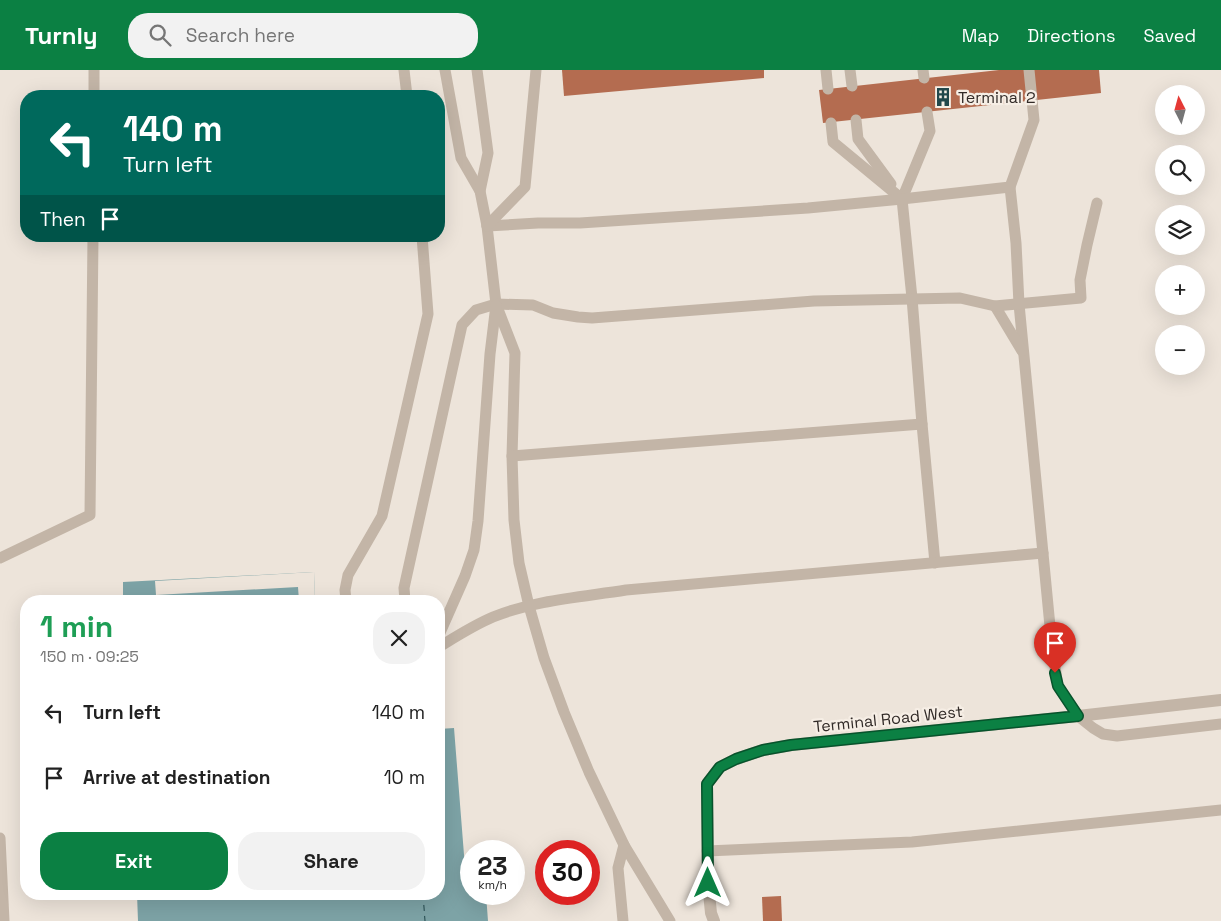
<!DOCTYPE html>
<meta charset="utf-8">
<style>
body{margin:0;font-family:"Space Grotesk",sans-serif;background:#f2f2f2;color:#222;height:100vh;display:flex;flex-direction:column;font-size:19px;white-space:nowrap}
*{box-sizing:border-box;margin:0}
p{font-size:16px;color:#767676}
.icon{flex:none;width:28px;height:28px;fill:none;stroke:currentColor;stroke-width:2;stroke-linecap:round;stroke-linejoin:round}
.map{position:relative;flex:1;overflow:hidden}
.details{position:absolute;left:20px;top:525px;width:425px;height:305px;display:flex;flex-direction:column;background:#fff;border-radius:20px;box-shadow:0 5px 20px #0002}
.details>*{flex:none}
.top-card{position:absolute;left:20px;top:20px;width:425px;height:152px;border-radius:20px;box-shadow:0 5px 20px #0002;background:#00695c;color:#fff;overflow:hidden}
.needle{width:32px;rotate:354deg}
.controls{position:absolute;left:1155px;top:15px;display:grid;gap:10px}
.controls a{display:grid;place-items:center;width:50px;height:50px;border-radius:50%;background:#fff;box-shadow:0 5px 20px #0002;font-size:25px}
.speed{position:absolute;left:460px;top:770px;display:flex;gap:10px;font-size:25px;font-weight:700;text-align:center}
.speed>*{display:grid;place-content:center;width:65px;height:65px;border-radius:50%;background:#fff;box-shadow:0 5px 20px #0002;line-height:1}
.speed small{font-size:12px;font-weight:400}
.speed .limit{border:8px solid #d22;background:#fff;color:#111}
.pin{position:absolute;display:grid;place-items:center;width:42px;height:42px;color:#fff;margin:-51px -21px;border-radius:50% 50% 50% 0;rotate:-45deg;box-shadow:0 0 5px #0007}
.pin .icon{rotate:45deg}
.me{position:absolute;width:55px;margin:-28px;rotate:0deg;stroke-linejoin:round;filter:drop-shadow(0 0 4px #0008)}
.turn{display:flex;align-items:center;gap:18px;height:105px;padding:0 20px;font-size:22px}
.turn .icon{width:65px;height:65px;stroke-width:2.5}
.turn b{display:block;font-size:35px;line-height:42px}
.then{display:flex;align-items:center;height:48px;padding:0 20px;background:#0003;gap:10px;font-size:19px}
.round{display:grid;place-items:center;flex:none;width:52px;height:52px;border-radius:20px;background:#f2f2f2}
.head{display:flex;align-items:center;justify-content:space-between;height:85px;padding:0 20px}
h1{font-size:30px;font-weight:600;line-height:38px;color:#1e9e55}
.primary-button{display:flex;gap:10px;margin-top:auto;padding:10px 20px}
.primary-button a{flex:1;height:58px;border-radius:20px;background:#0b8043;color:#fff;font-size:20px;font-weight:600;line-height:58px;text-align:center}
.primary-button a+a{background:#f2f2f2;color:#222}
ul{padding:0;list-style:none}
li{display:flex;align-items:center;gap:15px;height:65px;padding:0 20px}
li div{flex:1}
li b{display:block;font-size:19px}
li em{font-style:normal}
header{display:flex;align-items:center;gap:30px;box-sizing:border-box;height:70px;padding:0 25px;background:#0b8043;color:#fff}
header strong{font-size:24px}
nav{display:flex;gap:28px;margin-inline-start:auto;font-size:18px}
.search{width:350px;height:45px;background:#f2f2f2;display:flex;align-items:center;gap:12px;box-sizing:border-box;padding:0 18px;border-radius:20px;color:#767676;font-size:19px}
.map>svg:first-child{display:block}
.water{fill:#7da3a6}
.pier{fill:#ede4da}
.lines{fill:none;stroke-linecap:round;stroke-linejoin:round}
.ferry{stroke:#22484c;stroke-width:1;stroke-dasharray:6 5;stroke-linecap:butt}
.building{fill:#b46c50}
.service{stroke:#c3b5a7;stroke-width:11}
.minor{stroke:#c3b5a7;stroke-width:12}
.route-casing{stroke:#07532c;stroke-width:12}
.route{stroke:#0b8043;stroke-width:9}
.labels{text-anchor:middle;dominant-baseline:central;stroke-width:4.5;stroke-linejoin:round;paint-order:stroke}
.poi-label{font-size:16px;fill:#312a27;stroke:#f6eee5;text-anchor:start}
.street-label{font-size:16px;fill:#312a27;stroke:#f6eee5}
</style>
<header>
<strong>Turnly</strong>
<div class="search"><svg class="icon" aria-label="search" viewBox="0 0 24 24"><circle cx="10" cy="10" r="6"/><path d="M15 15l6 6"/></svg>Search here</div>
<nav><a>Map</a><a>Directions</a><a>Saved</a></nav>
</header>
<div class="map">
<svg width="1221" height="851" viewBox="0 0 1221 851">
<rect width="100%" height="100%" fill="#ede4da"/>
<g class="water">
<path d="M314 502 315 531H123V512Z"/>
<path d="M454 658 466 810H471V824H486L488 851H138L137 824H439V659Z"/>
</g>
<path class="pier" d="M314 502 315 531H299L298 517 156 525 155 511Z"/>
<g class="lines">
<path class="ferry" d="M423 824 425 851"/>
</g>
<g class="building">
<path d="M562 0H764V8L564 26Z"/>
<path d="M999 0H1099L1101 23 823 53 819 20Z"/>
<path d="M781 826 782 851H763L762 827Z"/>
</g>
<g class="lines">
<g class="service">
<path d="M404 0 407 26"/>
<path d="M445 0 461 88 480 121 487 156 496 234 515 283 512 386 514 450 519 493 529 536 544 588 564 642 589 702 624 775 670 851"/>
<path d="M477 0 488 83 480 121"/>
<path d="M826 0 828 19"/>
<path d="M850 0 852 16"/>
<path d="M923 0 924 8"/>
<path d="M94 26V0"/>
<path d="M927 42 930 61 902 129 912 228 922 354 935 493"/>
<path d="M856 50 858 69 891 114"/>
<path d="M831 53 833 72 902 129"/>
<path d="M1010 117 1016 173 1019 234 1052 577 1058 616 1078 646 1093 658 1103 664 1117 666 1221 654"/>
<path d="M487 156 538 153H580L808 138 902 129 1010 117 1034 50 1029 0"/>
<path d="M487 156 525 117 536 0"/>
<path d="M995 236 1022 281"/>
<path d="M512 386 922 354"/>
<path d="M0 488 90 445 93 166"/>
<path d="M346 531 345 520 348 505 382 446 428 244 422 166"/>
<path d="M405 531 404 518 462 255 476 240 496 234 533 235 553 243 578 247 592 248 814 231 960 228 995 236 1081 228 1080 210 1087 175 1097 133"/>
<path d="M439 565 465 506 474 480 478 451 490 284 496 235"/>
<path d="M439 577C457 566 474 555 493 547 535 530 582 527 626 520L1043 483"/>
<path d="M0 768 4 851"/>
<path d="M707 781 912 772 1221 740"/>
<path d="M623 851 618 798 624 775"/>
</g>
<path class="minor" d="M714 851 711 843 708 813 707 714 720 697 736 689 763 680 791 675 1078 646 1221 630"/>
</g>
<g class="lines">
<g class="route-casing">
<path id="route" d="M708 813 707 714 720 697 736 689 763 680 791 675 1078 646 1058 616 1055 603"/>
</g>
<use href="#route" class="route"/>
</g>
<defs>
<g id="building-bare" transform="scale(1.5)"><path d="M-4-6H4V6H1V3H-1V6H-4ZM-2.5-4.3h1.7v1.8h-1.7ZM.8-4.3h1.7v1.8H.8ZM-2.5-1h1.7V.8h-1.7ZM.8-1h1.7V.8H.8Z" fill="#22484c" stroke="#f6eee5" stroke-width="2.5" paint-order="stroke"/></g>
</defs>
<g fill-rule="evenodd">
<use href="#building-bare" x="943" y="27"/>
</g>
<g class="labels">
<g class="poi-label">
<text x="958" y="27">Terminal 2</text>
</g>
<g class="street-label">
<text transform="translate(888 649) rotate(-6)">Terminal Road West</text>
</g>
</g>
</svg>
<div class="controls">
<a><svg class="needle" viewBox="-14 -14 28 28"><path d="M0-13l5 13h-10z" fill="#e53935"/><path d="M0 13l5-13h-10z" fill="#767676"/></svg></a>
<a><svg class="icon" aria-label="search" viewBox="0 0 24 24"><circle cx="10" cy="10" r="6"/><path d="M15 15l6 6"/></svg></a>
<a><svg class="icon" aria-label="layers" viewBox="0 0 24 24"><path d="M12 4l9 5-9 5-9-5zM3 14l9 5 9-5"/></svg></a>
<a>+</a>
<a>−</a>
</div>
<div class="speed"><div>23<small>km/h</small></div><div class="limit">30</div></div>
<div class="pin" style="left:1055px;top:603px;background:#d93025"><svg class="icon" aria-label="arrive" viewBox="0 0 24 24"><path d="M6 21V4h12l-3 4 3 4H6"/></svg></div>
<svg class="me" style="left:708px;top:813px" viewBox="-20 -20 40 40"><path d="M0-17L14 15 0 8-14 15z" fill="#0b8043" stroke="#fff" stroke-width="4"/></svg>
<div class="top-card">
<div class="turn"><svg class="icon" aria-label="left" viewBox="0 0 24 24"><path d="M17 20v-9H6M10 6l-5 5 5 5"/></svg><div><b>140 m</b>Turn left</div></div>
<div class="then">Then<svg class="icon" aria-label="arrive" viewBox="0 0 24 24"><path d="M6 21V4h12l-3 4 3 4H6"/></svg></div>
</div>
<section class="details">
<div class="head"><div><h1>1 min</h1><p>150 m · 09:25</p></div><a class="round"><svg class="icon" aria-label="close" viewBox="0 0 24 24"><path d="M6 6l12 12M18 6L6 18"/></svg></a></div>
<ul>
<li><svg class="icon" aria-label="left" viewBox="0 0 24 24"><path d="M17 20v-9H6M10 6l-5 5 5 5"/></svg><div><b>Turn left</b></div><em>140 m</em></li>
<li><svg class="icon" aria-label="arrive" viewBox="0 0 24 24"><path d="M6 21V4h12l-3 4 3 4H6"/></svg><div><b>Arrive at destination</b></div><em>10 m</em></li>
</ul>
<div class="primary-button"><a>Exit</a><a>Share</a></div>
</section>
</div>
